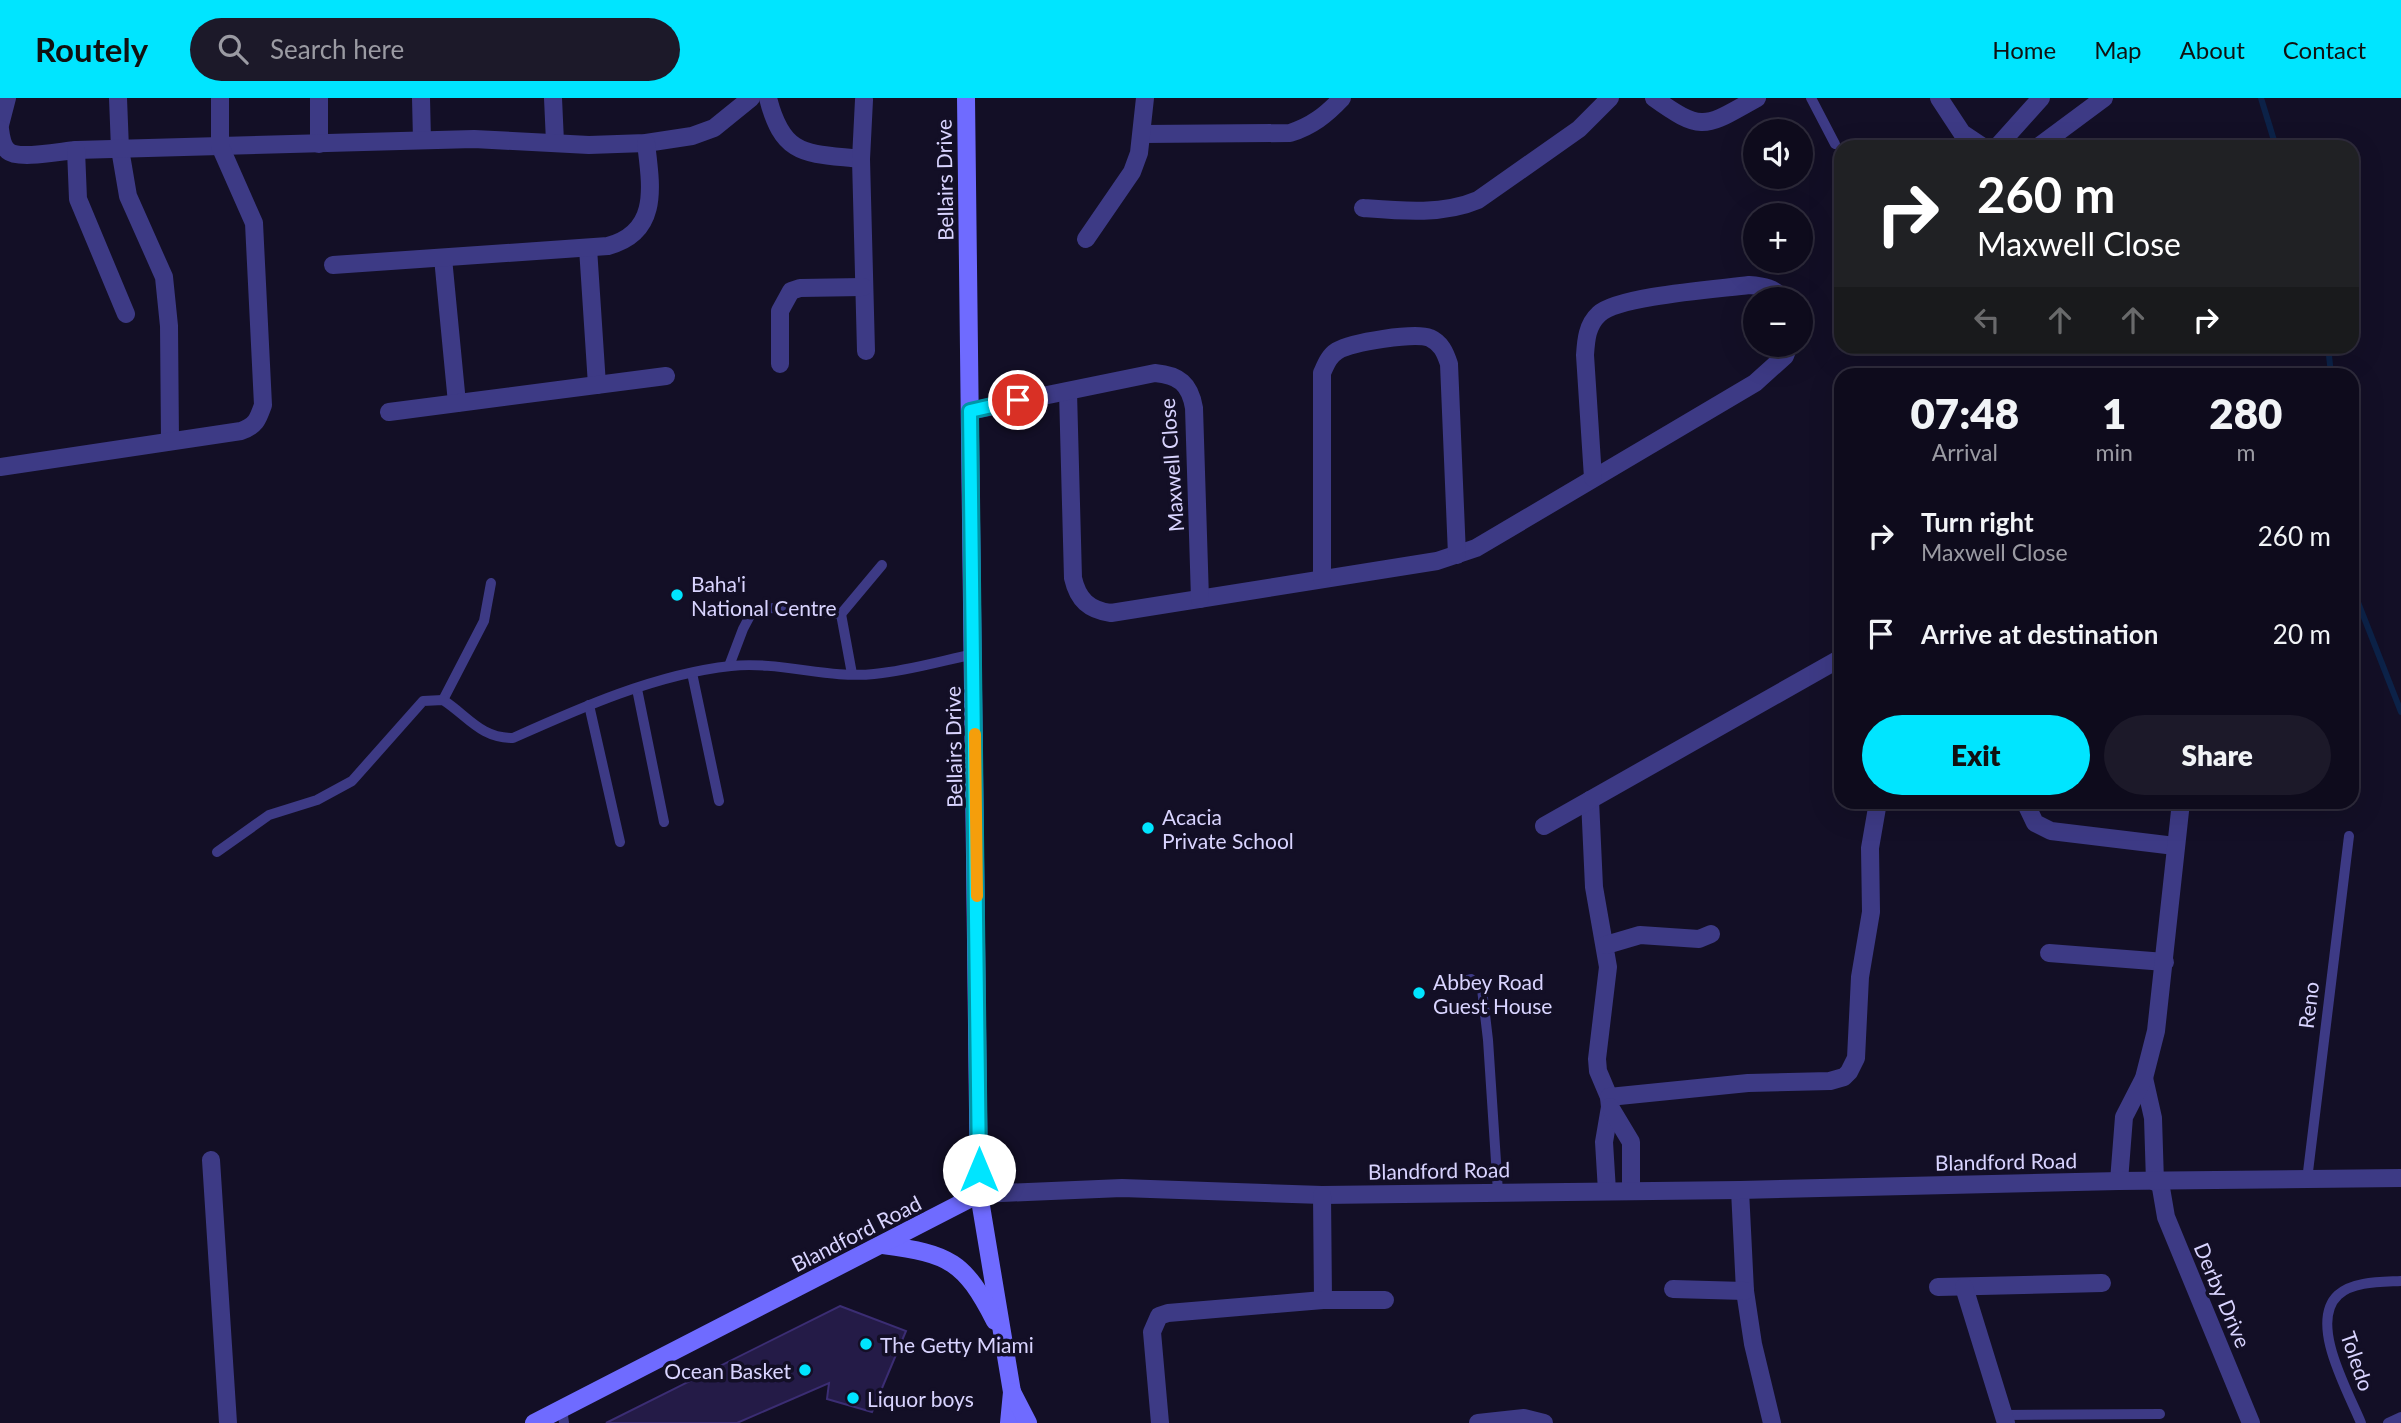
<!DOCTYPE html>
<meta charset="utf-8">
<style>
body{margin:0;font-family:Lato,sans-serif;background:#1c1929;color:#f1f3f6;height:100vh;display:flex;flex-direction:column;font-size:26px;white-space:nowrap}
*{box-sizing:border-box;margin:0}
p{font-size:23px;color:#9b9ba3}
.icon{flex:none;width:38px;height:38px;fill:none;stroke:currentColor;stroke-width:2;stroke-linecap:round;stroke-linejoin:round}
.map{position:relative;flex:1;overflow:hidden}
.drawer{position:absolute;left:1834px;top:270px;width:525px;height:441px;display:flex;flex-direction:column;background:#0e0b1c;border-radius:21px;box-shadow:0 7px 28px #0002,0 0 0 2px #2e2b3b}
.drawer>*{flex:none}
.top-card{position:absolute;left:1834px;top:42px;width:525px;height:214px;border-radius:21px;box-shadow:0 7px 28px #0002,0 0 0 2px #2e2b3b;background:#202124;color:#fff;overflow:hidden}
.tools{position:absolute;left:1743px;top:21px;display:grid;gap:14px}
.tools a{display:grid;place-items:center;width:70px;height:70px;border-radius:50%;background:#0e0b1c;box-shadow:0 7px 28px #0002,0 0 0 2px #2e2b3b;font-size:35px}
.pin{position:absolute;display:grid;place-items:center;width:60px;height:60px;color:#fff;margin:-30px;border:4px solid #fff;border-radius:50%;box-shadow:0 2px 7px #0007}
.me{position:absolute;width:77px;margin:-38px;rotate:0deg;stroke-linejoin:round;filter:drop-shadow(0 0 5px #0008)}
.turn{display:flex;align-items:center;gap:24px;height:147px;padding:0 28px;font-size:32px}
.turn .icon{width:91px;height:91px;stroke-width:2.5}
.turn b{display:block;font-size:49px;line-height:60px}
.lanes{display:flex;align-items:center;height:66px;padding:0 28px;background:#0003;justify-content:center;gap:35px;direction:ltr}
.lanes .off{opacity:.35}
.eta{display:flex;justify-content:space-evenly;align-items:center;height:119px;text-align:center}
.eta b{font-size:42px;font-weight:800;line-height:49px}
.button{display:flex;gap:14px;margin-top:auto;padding:14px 28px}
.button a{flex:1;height:80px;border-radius:42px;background:#00e5ff;color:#111;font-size:28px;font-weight:800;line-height:80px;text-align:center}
.button a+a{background:#1c1929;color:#f1f3f6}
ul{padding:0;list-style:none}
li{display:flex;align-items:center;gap:21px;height:98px;padding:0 28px}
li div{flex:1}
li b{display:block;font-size:26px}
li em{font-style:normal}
header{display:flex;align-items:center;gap:42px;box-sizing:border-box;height:98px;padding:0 35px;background:#00e5ff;color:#111}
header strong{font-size:33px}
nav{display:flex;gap:38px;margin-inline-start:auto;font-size:24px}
.search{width:490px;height:63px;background:#1c1929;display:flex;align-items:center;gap:18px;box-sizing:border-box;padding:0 24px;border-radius:38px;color:#9b9ba3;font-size:26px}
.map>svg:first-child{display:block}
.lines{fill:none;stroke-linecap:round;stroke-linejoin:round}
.stream{stroke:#0c2248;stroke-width:6}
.building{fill:#241b47;stroke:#3b2d73;stroke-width:2}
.lane{stroke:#3d3a85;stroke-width:10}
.street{stroke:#3d3a85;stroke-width:18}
.secondary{stroke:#6f6bff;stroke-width:18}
.route-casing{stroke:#0095a6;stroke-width:18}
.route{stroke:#00e5ff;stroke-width:12}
.slow{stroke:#f59e0b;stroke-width:12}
.poi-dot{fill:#00e5ff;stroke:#130f26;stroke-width:2.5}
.labels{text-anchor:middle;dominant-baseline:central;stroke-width:7;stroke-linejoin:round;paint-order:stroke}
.street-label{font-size:21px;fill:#d9d4ff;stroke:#130f26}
.poi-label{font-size:21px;fill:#d9d4ff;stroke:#130f26;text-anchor:start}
</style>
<header>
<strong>Routely</strong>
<div class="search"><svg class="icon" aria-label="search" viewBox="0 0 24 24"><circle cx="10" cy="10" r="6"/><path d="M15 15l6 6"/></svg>Search here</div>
<nav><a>Home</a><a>Map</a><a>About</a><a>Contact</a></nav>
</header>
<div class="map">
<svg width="2401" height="1325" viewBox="0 0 2401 1325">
<rect width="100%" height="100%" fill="#130f26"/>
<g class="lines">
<g class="stream">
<path d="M2261 0 2276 49"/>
<path d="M2328 248 2331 276"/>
<path d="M2352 489 2401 614"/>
</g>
</g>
<path class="building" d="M840 1208 906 1233 872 1314 827 1301 829 1285 737 1325H606Z"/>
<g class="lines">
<g class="lane">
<path d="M1811 0 1835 46"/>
<path d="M841 516 882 467"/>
<path d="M729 568 743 531 752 514C772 505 818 514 841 516L852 576"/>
<path d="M692 575 719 703"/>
<path d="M637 591 664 724"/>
<path d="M443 602 484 523 491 485"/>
<path d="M589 607 620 744"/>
<path d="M217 754 269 717 317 702 352 683 423 603 443 602C468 618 480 640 513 640 580 610 656 576 731 568 780 563 828 581 874 576 908 573 941 563 974 556"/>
<path d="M1455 885 1471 881 1482 891 1488 942 1498 1094"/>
<path d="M2307 1082 2349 738"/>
<path d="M562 1311 564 1325"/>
<path d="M2003 1317 2160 1316"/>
<path d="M2361 1325C2349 1295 2308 1225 2338 1197 2353 1183 2382 1184 2401 1183"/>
<path d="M2388 1325 2401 1319"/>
</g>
<g class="street">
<path d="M118 0 120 51 128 98 164 179 169 228 170 343"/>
<path d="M319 0V46"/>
<path d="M421 0 422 42"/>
<path d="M553 0 555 44"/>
<path d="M768 0C783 60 807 55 861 61"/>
<path d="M1654 0C1704 36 1706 28 1757 0"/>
<path d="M1939 0 1962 35 1983 49"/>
<path d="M864 2 861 61 866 253"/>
<path d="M0 27 7 0"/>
<path d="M0 31C1 39 2 48 8 53 18 62 62 53 76 52L474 41 589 47 646 45 692 38 714 30 751 0"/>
<path d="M1142 36 1290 35C1312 28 1326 17 1342 0"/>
<path d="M1997 49 2041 0"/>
<path d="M2038 49 2104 0"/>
<path d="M76 52 78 101 126 216"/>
<path d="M1363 110C1401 113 1443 117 1478 102L1579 31 1610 0"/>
<path d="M1086 141 1132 74 1139 55 1145 0"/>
<path d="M588 150 597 287"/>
<path d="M443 160 457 305"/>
<path d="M333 167 608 148C660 134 651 88 646 45"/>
<path d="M780 266V213L791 193 800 190 863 189"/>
<path d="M1068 294 1073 480C1078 502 1089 512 1111 515L1437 463 1476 450 1755 285 1785 258 1789 247"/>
<path d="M970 313 1155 275C1179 277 1190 286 1194 310L1200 501"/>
<path d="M389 314 666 278"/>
<path d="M0 369 241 333C256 328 258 321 263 307L254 125 220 48V0"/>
<path d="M1593 380 1585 257C1586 242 1587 227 1599 216 1618 198 1719 191 1749 187 1764 188 1774 190 1784 201"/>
<path d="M1322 481V275C1326 266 1329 258 1337 253 1352 244 1415 234 1430 240 1441 245 1445 254 1449 266L1457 457"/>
<path d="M1590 702 1594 789 1608 869 1597 961 1598 973 1609 999 1610 1009 1604 1044 1607 1093"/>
<path d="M2025 704 2035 725 2051 733 2175 748"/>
<path d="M1544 728 1841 560"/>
<path d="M1606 847 1640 837 1699 841 1711 836"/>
<path d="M2049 855 2165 864"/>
<path d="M2144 980 2153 1020 2155 1084"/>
<path d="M1609 999 1748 985 1830 983 1844 979 1849 974 1856 960 1860 879 1871 814 1870 750 1878 704"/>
<path d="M1610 1009 1631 1044V1093"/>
<path d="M211 1062 228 1325"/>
<path d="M2119 1083 2124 1019 2144 980 2156 933 2181 704"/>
<path d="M2160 1084 2166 1119 2251 1325"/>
<path d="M1740 1092 1745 1193 1753 1246 1772 1325"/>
<path d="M979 1096 1122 1090 1322 1097 1740 1092 2119 1083 2401 1080"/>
<path d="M1322 1097 1323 1202"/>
<path d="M1938 1189 2102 1185"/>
<path d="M1964 1189 2006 1325"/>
<path d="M1673 1191 1745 1193"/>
<path d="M1160 1325 1152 1234 1159 1218 1168 1215 1323 1202H1385"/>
<path d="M1478 1325 1524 1320 1544 1325"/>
</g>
<g class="secondary">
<path d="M966 0 979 1096 1012 1294 1009 1325"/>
<path d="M883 1147C950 1156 964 1163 995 1223"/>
<path d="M1012 1294 1028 1325"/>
<path d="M534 1325 979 1096"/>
</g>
</g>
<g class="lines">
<g class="route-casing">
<path id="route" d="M979 1072 970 313 1018 302"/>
</g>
<use href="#route" class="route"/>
<path class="slow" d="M975 636 977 798"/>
</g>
<g class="poi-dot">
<circle cx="677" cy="497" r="7"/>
<circle cx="1148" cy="730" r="7"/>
<circle cx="1419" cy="895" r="7"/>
<circle cx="866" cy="1246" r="7"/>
<circle cx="805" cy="1272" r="7"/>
<circle cx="853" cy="1300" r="7"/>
</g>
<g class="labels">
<g class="street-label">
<text transform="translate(944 82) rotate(-91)">Bellairs Drive</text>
<text transform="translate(1171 367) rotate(-94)">Maxwell Close</text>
<text transform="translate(953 649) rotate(-91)">Bellairs Drive</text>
<text transform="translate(2308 907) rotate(-83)">Reno</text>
<text transform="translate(2006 1063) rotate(-1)">Blandford Road</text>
<text transform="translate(1439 1072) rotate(-1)">Blandford Road</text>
<text transform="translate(856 1135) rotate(-27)">Blandford Road</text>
<text transform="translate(2223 1197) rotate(67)">Derby Drive</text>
<text transform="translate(2358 1263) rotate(71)">Toledo</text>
</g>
<g class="poi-label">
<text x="691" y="485">Baha'i<tspan x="691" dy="24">National Centre</tspan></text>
<text x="1162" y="718">Acacia<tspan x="1162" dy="24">Private School</tspan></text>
<text x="1433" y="883">Abbey Road<tspan x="1433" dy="24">Guest House</tspan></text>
<text x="880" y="1246">The Getty Miami</text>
<text x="791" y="1272" text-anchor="end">Ocean Basket</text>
<text x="867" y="1300">Liquor boys</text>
</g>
</g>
</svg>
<div class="tools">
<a><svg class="icon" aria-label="sound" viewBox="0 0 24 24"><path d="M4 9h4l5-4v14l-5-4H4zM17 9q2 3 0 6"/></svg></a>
<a>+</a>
<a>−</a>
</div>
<div class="pin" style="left:1018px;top:302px;background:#d93025"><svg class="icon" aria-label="arrive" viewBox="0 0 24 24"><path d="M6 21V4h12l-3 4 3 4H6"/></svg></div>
<svg class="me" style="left:979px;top:1072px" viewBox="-20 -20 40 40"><circle r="19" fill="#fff"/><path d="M0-13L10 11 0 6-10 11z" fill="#00e5ff"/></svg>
<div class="top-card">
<div class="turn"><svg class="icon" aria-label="right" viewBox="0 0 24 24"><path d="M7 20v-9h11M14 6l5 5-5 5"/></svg><div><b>260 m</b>Maxwell Close</div></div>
<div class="lanes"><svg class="icon off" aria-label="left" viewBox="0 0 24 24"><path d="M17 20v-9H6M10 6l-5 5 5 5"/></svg><svg class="icon off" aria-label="ahead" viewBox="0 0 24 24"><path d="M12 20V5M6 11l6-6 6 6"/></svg><svg class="icon off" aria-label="ahead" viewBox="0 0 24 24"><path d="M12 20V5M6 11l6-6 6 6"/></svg><svg class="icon" aria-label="right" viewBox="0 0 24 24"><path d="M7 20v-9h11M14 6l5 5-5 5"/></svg></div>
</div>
<section class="drawer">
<div class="eta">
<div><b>07:48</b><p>Arrival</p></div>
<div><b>1</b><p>min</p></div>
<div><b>280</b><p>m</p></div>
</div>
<ul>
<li><svg class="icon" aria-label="right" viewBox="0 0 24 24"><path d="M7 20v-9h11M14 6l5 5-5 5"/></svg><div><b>Turn right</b><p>Maxwell Close</p></div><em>260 m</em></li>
<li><svg class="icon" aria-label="arrive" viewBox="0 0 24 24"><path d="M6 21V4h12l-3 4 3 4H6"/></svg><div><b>Arrive at destination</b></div><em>20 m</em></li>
</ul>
<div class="button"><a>Exit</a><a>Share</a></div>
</section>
</div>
